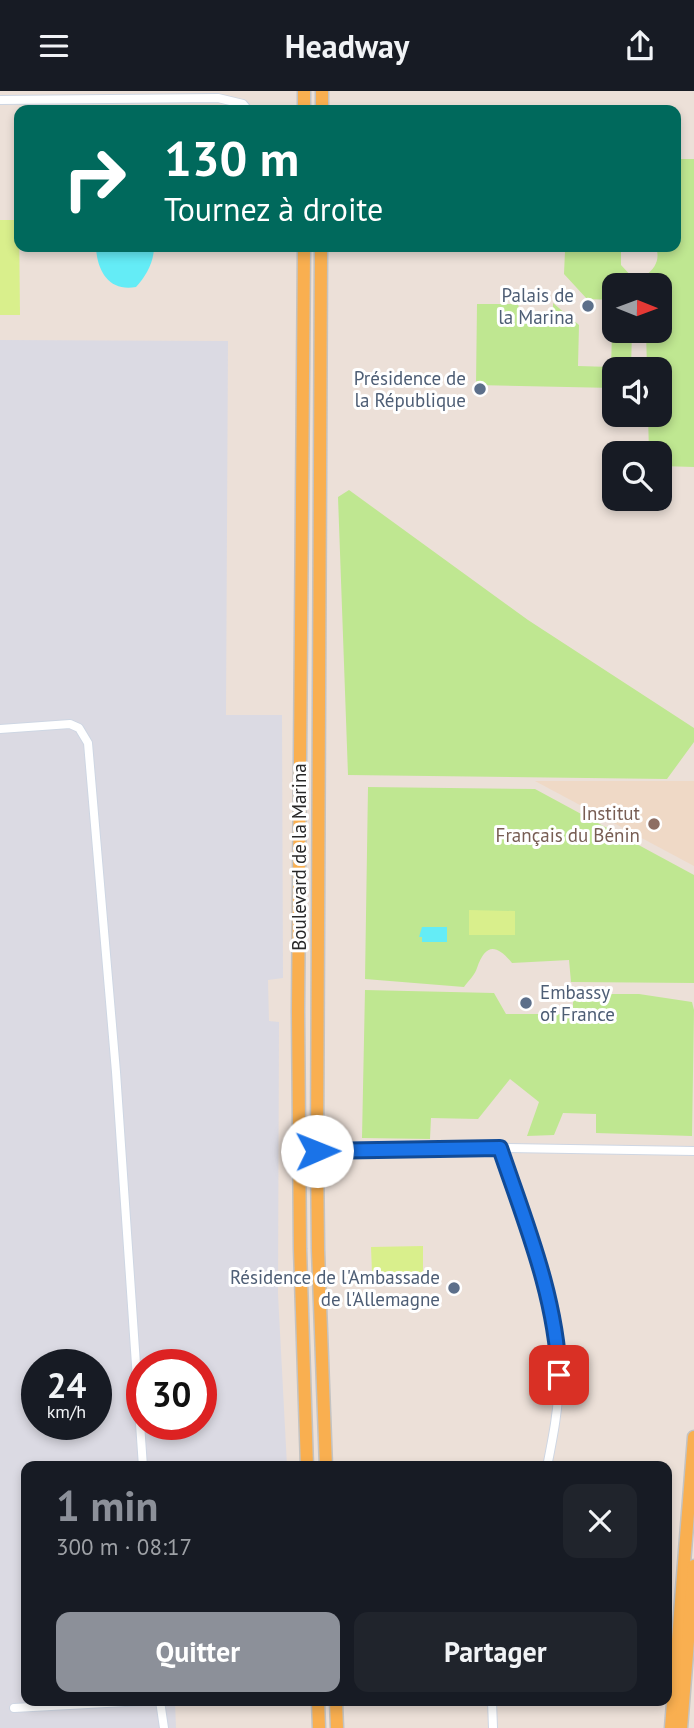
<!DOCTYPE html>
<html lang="fr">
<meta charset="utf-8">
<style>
body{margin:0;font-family:"PT Sans",sans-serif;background:#20242c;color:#f1f3f6;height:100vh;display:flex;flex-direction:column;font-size:26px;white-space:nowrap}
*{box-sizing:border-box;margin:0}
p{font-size:23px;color:#9ea1a6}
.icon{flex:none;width:38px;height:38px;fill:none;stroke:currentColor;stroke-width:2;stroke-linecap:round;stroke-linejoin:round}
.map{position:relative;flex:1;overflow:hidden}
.drawer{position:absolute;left:21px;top:1370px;width:651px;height:245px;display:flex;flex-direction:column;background:#171b24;border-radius:14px;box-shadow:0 4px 10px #0003}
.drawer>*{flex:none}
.guide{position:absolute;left:14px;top:14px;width:667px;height:147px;border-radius:14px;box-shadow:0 4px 10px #0003;background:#00695c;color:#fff;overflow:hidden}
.needle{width:46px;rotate:91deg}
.tools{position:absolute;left:602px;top:182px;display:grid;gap:14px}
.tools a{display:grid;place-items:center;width:70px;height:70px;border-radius:14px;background:#171b24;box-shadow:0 4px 10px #0003;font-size:35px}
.speed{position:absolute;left:21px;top:1258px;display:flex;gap:14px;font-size:35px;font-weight:700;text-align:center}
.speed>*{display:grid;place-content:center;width:91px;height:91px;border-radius:50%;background:#171b24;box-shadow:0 4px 10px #0003;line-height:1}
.speed small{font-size:18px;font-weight:400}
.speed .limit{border:10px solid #d22;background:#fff;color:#111}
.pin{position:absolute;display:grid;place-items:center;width:60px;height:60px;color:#fff;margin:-30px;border-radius:14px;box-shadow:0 4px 10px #0006}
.me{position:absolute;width:77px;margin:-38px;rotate:89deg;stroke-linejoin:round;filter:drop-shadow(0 0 5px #0008)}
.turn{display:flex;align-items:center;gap:24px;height:147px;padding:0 35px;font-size:32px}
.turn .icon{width:91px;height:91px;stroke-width:2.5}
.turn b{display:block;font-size:49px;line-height:60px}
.round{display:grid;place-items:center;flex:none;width:74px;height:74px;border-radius:14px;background:#20242c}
.head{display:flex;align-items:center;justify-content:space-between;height:119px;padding:0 35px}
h1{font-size:42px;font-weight:600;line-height:52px;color:#8c9099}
.cta{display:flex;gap:14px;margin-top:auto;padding:14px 35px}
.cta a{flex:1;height:80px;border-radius:14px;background:#8c9099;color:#fff;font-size:28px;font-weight:600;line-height:80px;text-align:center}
.cta a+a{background:#20242c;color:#f1f3f6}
header{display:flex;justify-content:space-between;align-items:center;height:91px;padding:0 35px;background:#171b24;font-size:32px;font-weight:600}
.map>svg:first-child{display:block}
.industrial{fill:#dbdae3;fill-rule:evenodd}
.education{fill:#efd9c6}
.green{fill:#bfe791}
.pitch{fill:#d9ef8c}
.water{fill:#64ecf6}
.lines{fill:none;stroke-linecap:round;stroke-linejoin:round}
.minor-casing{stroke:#ced6e3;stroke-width:10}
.primary-casing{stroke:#c3c3c3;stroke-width:15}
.minor{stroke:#fff;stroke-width:8}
.primary{stroke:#f9af50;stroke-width:12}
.route-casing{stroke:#114b97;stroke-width:18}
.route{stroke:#1a73e8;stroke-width:12}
.service-dot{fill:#5c6f8a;stroke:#fff;stroke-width:2.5}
.education-dot{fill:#8d6e63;stroke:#fff;stroke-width:2.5}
.labels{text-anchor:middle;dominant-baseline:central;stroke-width:6;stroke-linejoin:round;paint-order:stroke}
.service-label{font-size:19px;fill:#4e5e75;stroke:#fff;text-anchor:end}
.education-label{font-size:19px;fill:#785e54;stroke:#fff;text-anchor:end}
.street-label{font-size:19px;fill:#282828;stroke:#fff}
</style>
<header><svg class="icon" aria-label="menu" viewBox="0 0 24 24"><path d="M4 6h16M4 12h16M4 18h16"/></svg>Headway<svg class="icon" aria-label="share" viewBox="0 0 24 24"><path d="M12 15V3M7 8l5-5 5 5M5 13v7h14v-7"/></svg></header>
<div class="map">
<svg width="694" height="1637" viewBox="0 0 694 1637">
<rect width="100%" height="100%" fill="#ece0d8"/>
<path class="industrial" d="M0 249 228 250 226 624H282L283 887 268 889 269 930 279 931 278 1203 287 1375 26 1376V1610H175L176 1637H0ZM37 1274H96V1334H37ZM142 1274H201V1334H142Z"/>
<path class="education" d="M535 690H694V775Z"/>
<g class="green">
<path d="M676 68H694V376L660 375V362H649L648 324H660V278H647L646 240H660V194H646L645 185C656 177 660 168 656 156H676Z"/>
<path d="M570 156H623L621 160V174L633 187V194H614V240H632L631 278H614V297L476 294 477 213H518L520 221 553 222V212L579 234 578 275 611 276 613 209 587 208 564 183 565 160Z"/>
<path d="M349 399 528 529 694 637V651L667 688 348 684 338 406Z"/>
<path d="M368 696 535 698 694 784V892L571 891 569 869 512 872C496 852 485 853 477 877 475 884 468 890 464 896L365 888Z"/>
<path d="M365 899 494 902 506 923H573V903H639L692 911 694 919 692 1045 596 1042V1023L563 1022 554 1044 527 1045 539 1011 510 988 478 1028 431 1027 430 1048 362 1047Z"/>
</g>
<g class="pitch">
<path d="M0 129H19L20 224H0Z"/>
<path d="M469 819 515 820V844H469Z"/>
<path d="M423 1155V1181L372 1182 371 1156Z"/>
</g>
<g class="water">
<path d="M96 156H154C154 171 146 185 136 196 109 201 97 180 96 156Z"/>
<path d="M422 836H447V851H422V846H419Z"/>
</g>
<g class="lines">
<g class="minor-casing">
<g id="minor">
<path d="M0 9 218 7 243 13 248 19"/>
<path d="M0 638 70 633 79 637 88 652 116 981 143 1376"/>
<path d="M500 1057C525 1131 559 1206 559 1285 559 1316 553 1346 547 1376"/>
<path d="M317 1061 500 1057 694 1060"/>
<path d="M160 1610 164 1637"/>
<path d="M492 1610 493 1637"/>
<path d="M14 1617 143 1610"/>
</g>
</g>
<g class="primary-casing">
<g id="primary">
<path d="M304 19V0"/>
<path d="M322 19V0"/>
<path d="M304 156 298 920 300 1158 307 1376"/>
<path d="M321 156 317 1061 318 1159 326 1376"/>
<path d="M318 1610 319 1637"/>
<path d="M336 1610 337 1637"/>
<path d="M671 1637 694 1346"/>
<path d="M681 1637 694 1475"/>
</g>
</g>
<use href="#minor" class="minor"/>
<use href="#primary" class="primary"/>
</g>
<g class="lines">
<g class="route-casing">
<path id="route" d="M317 1060 500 1057C525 1131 556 1205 559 1284"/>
</g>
<use href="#route" class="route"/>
</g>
<g class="service-dot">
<circle cx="588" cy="215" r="7"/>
<circle cx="480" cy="298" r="7"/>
<circle cx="526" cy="912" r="7"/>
<circle cx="454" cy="1197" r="7"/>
</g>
<circle class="education-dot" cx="654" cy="733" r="7"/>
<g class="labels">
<g class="service-label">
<text x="574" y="204">Palais de<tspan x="574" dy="22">la Marina</tspan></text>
<text x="466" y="287">Présidence de<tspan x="466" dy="22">la République</tspan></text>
<text x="540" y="901" text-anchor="start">Embassy<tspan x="540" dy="22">of France</tspan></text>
<text x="440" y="1186">Résidence de l'Ambassade<tspan x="440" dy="22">de l'Allemagne</tspan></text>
</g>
<g class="education-label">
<text x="640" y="722">Institut<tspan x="640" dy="22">Français du Bénin</tspan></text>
</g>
<g class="street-label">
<text transform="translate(299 766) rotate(-90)">Boulevard de la Marina</text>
</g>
</g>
</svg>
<div class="tools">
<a><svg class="needle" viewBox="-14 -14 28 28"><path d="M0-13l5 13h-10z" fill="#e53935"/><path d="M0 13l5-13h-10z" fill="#9ea1a6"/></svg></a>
<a><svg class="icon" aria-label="sound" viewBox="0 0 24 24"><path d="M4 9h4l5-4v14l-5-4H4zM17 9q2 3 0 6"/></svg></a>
<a><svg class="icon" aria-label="search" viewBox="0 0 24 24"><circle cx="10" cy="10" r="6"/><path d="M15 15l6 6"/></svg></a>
</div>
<div class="speed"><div>24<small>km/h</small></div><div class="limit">30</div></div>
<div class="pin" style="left:559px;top:1284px;background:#d93025"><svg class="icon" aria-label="arrive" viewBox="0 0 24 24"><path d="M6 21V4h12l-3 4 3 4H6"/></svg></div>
<svg class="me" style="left:317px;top:1060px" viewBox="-20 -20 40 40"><circle r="19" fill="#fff"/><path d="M0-13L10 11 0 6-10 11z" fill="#1a73e8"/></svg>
<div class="guide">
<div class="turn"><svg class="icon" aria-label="right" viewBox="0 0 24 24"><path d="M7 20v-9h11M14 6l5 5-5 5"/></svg><div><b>130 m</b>Tournez à droite</div></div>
</div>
<section class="drawer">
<div class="head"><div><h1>1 min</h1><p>300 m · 08:17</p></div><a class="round"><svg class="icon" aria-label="close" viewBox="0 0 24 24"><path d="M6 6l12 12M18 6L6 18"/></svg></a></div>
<div class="cta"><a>Quitter</a><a>Partager</a></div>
</section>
</div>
